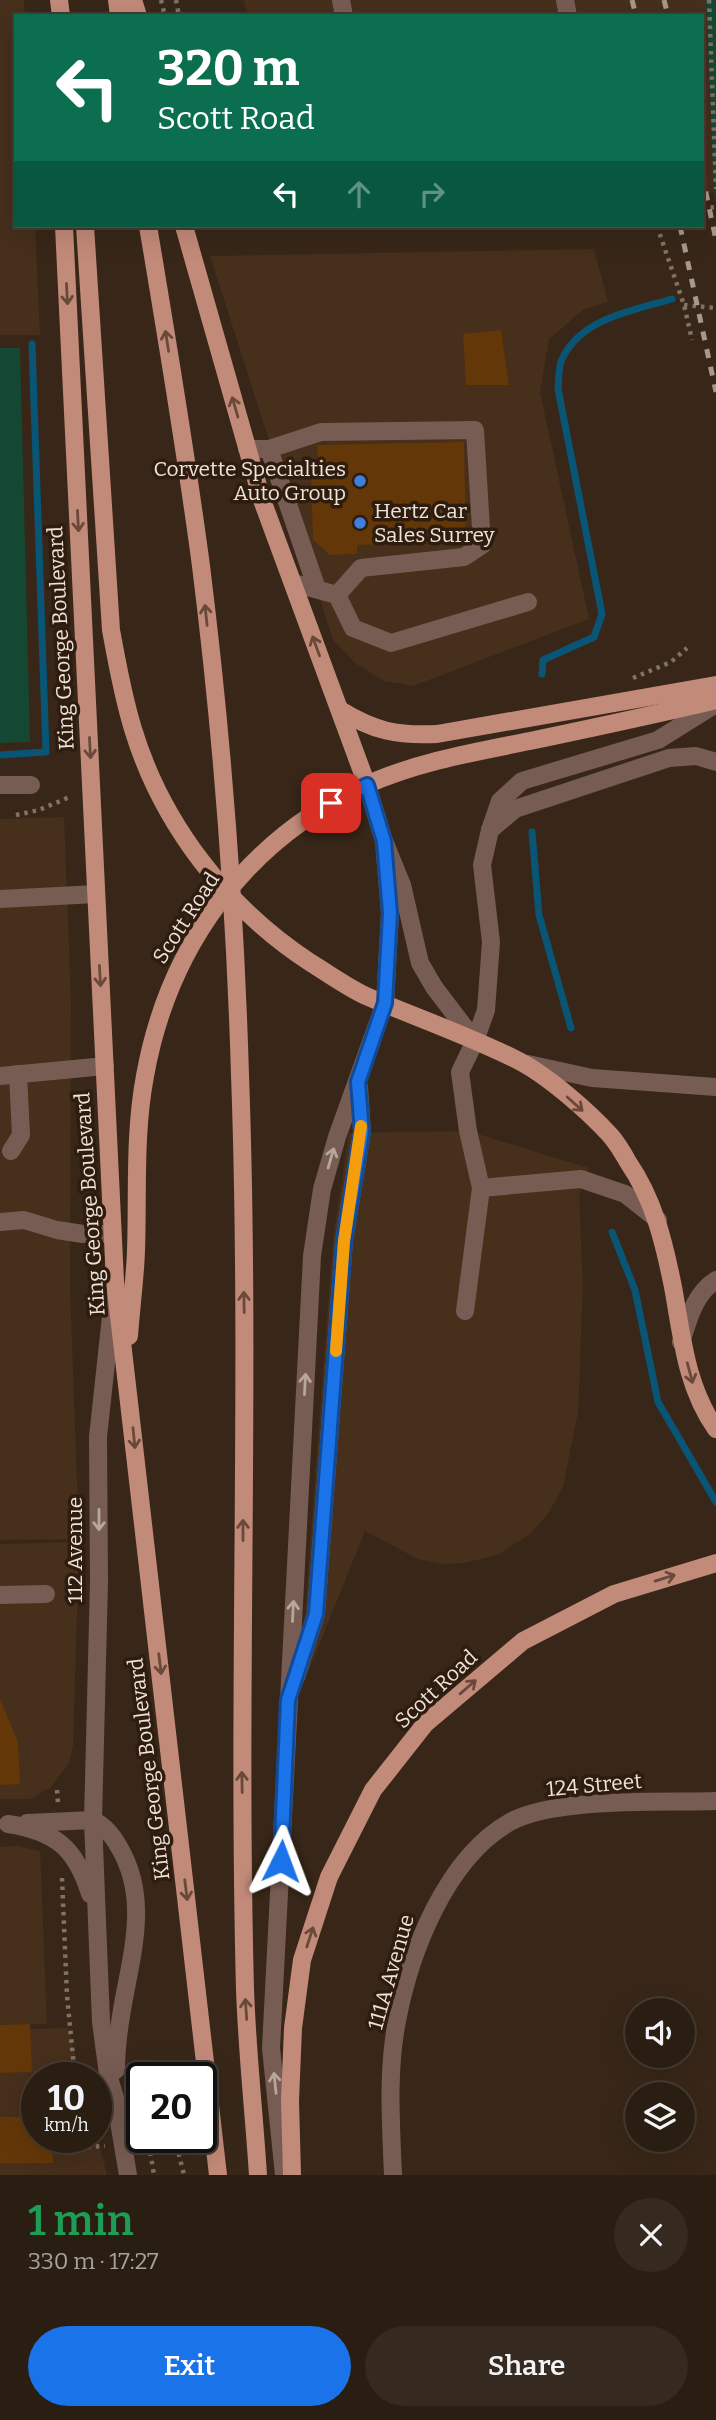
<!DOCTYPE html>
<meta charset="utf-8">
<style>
body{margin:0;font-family:Bitter,serif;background:#362a20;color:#f1f3f6;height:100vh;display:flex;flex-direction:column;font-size:26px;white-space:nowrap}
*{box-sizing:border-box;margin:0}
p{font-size:23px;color:#a5a29f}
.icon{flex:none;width:38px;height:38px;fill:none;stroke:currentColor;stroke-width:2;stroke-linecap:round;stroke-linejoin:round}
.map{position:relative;height:2175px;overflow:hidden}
.side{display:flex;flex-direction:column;background:#2a1d12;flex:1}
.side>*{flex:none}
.hud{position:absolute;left:14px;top:14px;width:690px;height:214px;border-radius:0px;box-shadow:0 7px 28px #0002,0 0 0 2px #463b32;background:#0b6e4f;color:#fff;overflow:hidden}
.fabs{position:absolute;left:625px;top:1998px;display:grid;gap:14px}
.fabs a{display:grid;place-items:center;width:70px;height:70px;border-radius:50%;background:#2a1d12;box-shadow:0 7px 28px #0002,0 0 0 2px #463b32;font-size:35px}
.speed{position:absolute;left:21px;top:2062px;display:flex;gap:14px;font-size:35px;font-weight:700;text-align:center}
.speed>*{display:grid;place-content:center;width:91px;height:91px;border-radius:50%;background:#2a1d12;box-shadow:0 7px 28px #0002,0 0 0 2px #463b32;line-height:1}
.speed small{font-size:18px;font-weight:400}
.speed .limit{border:4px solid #111;border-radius:10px;background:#fff;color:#111}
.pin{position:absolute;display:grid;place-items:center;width:60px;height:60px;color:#fff;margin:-30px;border-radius:14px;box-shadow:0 4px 10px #0006}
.me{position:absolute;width:77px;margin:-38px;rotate:3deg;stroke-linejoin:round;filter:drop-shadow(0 0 5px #0008)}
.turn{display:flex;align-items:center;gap:24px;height:147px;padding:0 28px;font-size:32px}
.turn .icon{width:91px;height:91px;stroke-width:2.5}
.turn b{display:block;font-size:49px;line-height:60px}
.lanes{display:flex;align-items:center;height:66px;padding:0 28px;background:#0003;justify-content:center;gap:35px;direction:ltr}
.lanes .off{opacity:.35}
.round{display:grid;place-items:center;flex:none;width:74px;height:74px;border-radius:37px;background:#362a20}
.summary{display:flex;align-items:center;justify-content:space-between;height:119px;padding:0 28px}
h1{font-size:42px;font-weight:600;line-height:52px;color:#1e9e55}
.primary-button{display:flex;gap:14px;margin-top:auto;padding:14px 28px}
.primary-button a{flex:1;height:80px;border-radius:42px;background:#1a73e8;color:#fff;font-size:28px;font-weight:600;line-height:80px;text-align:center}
.primary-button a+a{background:#362a20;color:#f1f3f6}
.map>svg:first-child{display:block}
.built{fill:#462f1b}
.green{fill:#154832}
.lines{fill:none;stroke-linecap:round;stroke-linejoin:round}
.stream{stroke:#095575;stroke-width:7}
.building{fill:#643708}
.path{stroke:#817266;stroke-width:4.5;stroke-dasharray:3.5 5;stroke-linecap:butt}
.minor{stroke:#775c53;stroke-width:18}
.major{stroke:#c28a79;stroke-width:18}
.rail{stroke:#a6988c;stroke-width:5;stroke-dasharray:9 9;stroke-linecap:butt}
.oneway{stroke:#694939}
.oneway2{stroke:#b8a69d}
.route-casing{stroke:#114b97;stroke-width:18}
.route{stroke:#1a73e8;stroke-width:12}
.slow{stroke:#f59e0b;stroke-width:12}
.shop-dot{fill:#3f7fe0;stroke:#2e1d0f;stroke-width:2.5}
.labels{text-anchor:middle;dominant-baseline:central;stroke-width:7;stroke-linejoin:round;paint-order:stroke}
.poi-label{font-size:21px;fill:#eee2d9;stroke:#2e1d0f;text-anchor:end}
.street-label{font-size:21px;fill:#eee2d9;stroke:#2e1d0f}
</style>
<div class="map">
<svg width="716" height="2175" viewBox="0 0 716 2175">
<rect width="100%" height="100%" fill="#382718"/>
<g class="built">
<path d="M0 0H24L25 16H16V226H35L40 335H0Z"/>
<path d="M244 0H706L714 192 702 193V16H247Z"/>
<path d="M594 249 608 302 584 309 549 339 540 392 589 619 413 686 384 681 355 663 333 640 210 256Z"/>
<path d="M64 817 71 1002 70 1289 79 1539 0 1540V819Z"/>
<path d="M468 1131 589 1168 579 1195 583 1286 578 1413 563 1487 548 1514 530 1534 499 1554 465 1563 442 1564 418 1559 365 1531 299 1695 333 1239 349 1133Z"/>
<path d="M79 1542 73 1746 69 1763 51 1787 30 1799H0V1544Z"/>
<path d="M16 1846 40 1851 47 2024 0 2025V1847Z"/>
<path d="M68 2028 81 2077H37V2137H96V2134L107 2175H0V2030Z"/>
</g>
<g class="green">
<path d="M706 0H716V203L714 192Z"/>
<path d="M0 348H20L30 742 0 743Z"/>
</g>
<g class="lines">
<g class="stream">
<path d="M542 674 543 660 594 637 602 614 558 389C559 380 558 365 563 357 583 318 634 310 672 299"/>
<path d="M0 755 46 752 32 344"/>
<path d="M532 832 539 915 571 1028"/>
<path d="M612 1232 635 1290 658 1402 716 1502"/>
</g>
</g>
<g class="building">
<path d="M501 330 509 385H466L463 334Z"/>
<path d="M464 442 466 542 357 545V554L330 555 313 540 311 470H319L317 445Z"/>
<path d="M0 1699 18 1742 20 1784 0 1785Z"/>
<path d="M30 2024 32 2072 0 2073V2025Z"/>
<path d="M0 2117H37V2137H52L53 2163H0Z"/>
</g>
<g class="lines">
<g class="path">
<path d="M161 0 165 16"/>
<path d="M176 0 179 16"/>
<path d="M709 0 716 189"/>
<path d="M702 208 716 207"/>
<path d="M657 226 684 305 692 340"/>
<path d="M684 305 716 308"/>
<path d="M633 678 671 662 687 648"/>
<path d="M16 815 39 810 72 796"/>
<path d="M57 1790 58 1803"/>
<path d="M62 1878 67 1996 75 2077"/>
<path d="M87 2137 89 2147 105 2146"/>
<path d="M142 2144 169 2143 177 2147 184 2175"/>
<path d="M149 2144 154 2175"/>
</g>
<g class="minor">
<path d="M341 0 344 16"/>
<path d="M565 0 568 16"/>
<path d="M247 449H269L317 589"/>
<path d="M269 449 321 432 475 430 482 545 464 557 361 568 337 595"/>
<path d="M293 583 337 595 353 628 391 643 528 602"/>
<path d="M0 785H31"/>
<path d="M367 785 384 841 402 885 420 963 434 987 475 1041"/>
<path d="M490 830 515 809 669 758 696 756 716 762"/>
<path d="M0 899 96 894"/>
<path d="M528 1064 592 1078 716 1087"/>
<path d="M0 1076 105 1066"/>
<path d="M11 1151 21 1135 18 1074"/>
<path d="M481 1188 581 1179 625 1194 658 1220"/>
<path d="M0 1222 24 1220 57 1230 83 1234H112"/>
<path d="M113 1298 98 1437 99 1582 93 1820 101 2022 108 2074 115 2098 128 2175"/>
<path d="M465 1311 481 1188 468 1131 460 1072 475 1041 486 1010 491 942 482 865 490 830 500 801 522 781 658 740 716 704"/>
<path d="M681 1342C689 1319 694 1294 716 1280"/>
<path d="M0 1595 46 1594"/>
<path d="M296 1677 316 1614 344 1241 362 1132 359 1087"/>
<path d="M93 1820C105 1826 113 1836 119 1847 151 1901 130 1958 121 2016 118 2034 116 2052 116 2070"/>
<path d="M27 1823 93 1820"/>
<path d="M8 1824C55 1831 76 1848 90 1894"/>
<path d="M284 2175 271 2048 312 1256 322 1189 337 1137 385 1003 390 913 384 841"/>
<path d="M393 2175C391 2124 387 2071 397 2021 410 1952 446 1858 510 1822 555 1797 663 1803 716 1801"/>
</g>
<g class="major">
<path d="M59 0 61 16"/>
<path d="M117 0 119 16"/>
<path d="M133 0 138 16"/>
<path d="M64 226 115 1281 218 2175"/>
<path d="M85 226 111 630C117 663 123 697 133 729 162 825 228 909 311 963 329 974 347 987 366 996 417 1018 470 1036 519 1061 548 1076 588 1111 610 1135 617 1143 623 1153 628 1162 654 1200 664 1242 673 1287 682 1336 686 1387 716 1429"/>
<path d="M148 226C167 339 186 452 201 566 222 734 235 905 240 1075 251 1379 237 1684 245 1989 247 2051 254 2113 258 2175"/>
<path d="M184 226 262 500 367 785"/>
<path d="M340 710C374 731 397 736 437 734L716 685"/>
<path d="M129 1336C131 1307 135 1279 136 1251 138 1193 134 1134 145 1076 168 947 245 840 366 785 417 762 475 752 530 741 592 728 654 715 716 700"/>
<path d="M292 2175 290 2101 293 2028 302 1960 329 1877 373 1790 425 1724 523 1641 614 1594 716 1563"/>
</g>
<g class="rail">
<path d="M632 0 636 16"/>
<path d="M664 0 668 16"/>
<path d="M702 174 716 240"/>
<path d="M680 226 716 392"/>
</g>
</g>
<defs><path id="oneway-shaft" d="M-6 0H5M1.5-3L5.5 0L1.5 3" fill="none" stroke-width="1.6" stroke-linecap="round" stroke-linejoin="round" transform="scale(1.75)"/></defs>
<g class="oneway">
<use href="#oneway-shaft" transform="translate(67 294) rotate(87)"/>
<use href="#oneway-shaft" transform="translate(167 341) rotate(-99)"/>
<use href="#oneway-shaft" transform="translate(235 407) rotate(-106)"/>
<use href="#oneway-shaft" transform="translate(78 521) rotate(87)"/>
<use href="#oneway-shaft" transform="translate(206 615) rotate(-96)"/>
<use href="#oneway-shaft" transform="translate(316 646) rotate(-110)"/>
<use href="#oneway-shaft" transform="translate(90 748) rotate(87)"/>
<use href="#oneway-shaft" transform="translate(100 976) rotate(87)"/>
<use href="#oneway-shaft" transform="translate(575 1104) rotate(42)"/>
<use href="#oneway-shaft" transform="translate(244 1302) rotate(-91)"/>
<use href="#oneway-shaft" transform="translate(690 1373) rotate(75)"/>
<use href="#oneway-shaft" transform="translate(134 1438) rotate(84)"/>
<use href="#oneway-shaft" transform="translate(243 1530) rotate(-90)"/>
<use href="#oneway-shaft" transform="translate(665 1578) rotate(-17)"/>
<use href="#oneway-shaft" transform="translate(160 1664) rotate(83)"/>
<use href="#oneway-shaft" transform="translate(468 1687) rotate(-41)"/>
<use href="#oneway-shaft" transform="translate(242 1782) rotate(-91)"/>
<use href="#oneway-shaft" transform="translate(186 1890) rotate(83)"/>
<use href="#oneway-shaft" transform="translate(310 1937) rotate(-72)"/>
<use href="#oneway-shaft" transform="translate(246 2009) rotate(-94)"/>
</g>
<g class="oneway2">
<use href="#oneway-shaft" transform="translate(331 1158) rotate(-74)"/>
<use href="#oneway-shaft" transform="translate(305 1384) rotate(-87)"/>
<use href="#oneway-shaft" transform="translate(99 1520) rotate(90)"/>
<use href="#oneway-shaft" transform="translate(293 1611) rotate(-87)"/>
<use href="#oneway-shaft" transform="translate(275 2083) rotate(-96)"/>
</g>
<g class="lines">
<g class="route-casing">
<path id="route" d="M281 1861 288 1700 316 1614 344 1241 362 1132 358 1082 385 1003 390 913 384 841 367 785 331 803"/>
</g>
<use href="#route" class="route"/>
<path class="slow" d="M336 1351 344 1241 361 1126"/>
</g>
<g class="shop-dot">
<circle cx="360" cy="481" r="7"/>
<circle cx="360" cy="523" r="7"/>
</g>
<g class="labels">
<g class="poi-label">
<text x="346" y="469">Corvette Specialties<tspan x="346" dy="24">Auto Group</tspan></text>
<text x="374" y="511" text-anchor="start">Hertz Car<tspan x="374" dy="24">Sales Surrey</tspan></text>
</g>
<g class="street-label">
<text transform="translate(61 638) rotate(-93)">King George Boulevard</text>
<text transform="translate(186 918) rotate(-57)">Scott Road</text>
<text transform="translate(90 1204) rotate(-94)">King George Boulevard</text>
<text transform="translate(75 1550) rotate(-90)">112 Avenue</text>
<text transform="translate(436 1689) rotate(-43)">Scott Road</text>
<text transform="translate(149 1769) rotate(-97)">King George Boulevard</text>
<text transform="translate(594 1785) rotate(-5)">124 Street</text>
<text transform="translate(391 1972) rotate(-74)">111A Avenue</text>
</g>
</g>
</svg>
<div class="fabs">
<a><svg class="icon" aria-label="sound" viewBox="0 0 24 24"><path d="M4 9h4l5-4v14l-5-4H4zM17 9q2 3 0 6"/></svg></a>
<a><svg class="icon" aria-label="layers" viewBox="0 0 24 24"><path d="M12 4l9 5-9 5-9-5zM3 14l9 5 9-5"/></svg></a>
</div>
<div class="speed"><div>10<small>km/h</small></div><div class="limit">20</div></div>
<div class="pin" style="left:331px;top:803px;background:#d93025"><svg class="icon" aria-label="arrive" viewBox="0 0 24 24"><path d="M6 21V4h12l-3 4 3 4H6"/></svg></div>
<svg class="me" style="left:281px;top:1861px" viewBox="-20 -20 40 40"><path d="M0-17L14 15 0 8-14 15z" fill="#1a73e8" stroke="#fff" stroke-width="4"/></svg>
<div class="hud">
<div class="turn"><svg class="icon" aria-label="left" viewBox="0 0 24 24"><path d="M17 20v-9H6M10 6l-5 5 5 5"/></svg><div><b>320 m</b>Scott Road</div></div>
<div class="lanes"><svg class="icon" aria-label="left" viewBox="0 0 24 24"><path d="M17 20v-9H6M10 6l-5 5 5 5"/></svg><svg class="icon off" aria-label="ahead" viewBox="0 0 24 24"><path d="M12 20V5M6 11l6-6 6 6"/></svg><svg class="icon off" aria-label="right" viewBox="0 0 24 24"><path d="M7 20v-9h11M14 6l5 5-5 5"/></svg></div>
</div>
</div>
<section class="side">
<div class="summary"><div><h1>1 min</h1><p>330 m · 17:27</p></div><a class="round"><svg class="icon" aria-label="close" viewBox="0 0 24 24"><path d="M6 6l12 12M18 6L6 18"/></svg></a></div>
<div class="primary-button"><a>Exit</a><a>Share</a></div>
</section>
